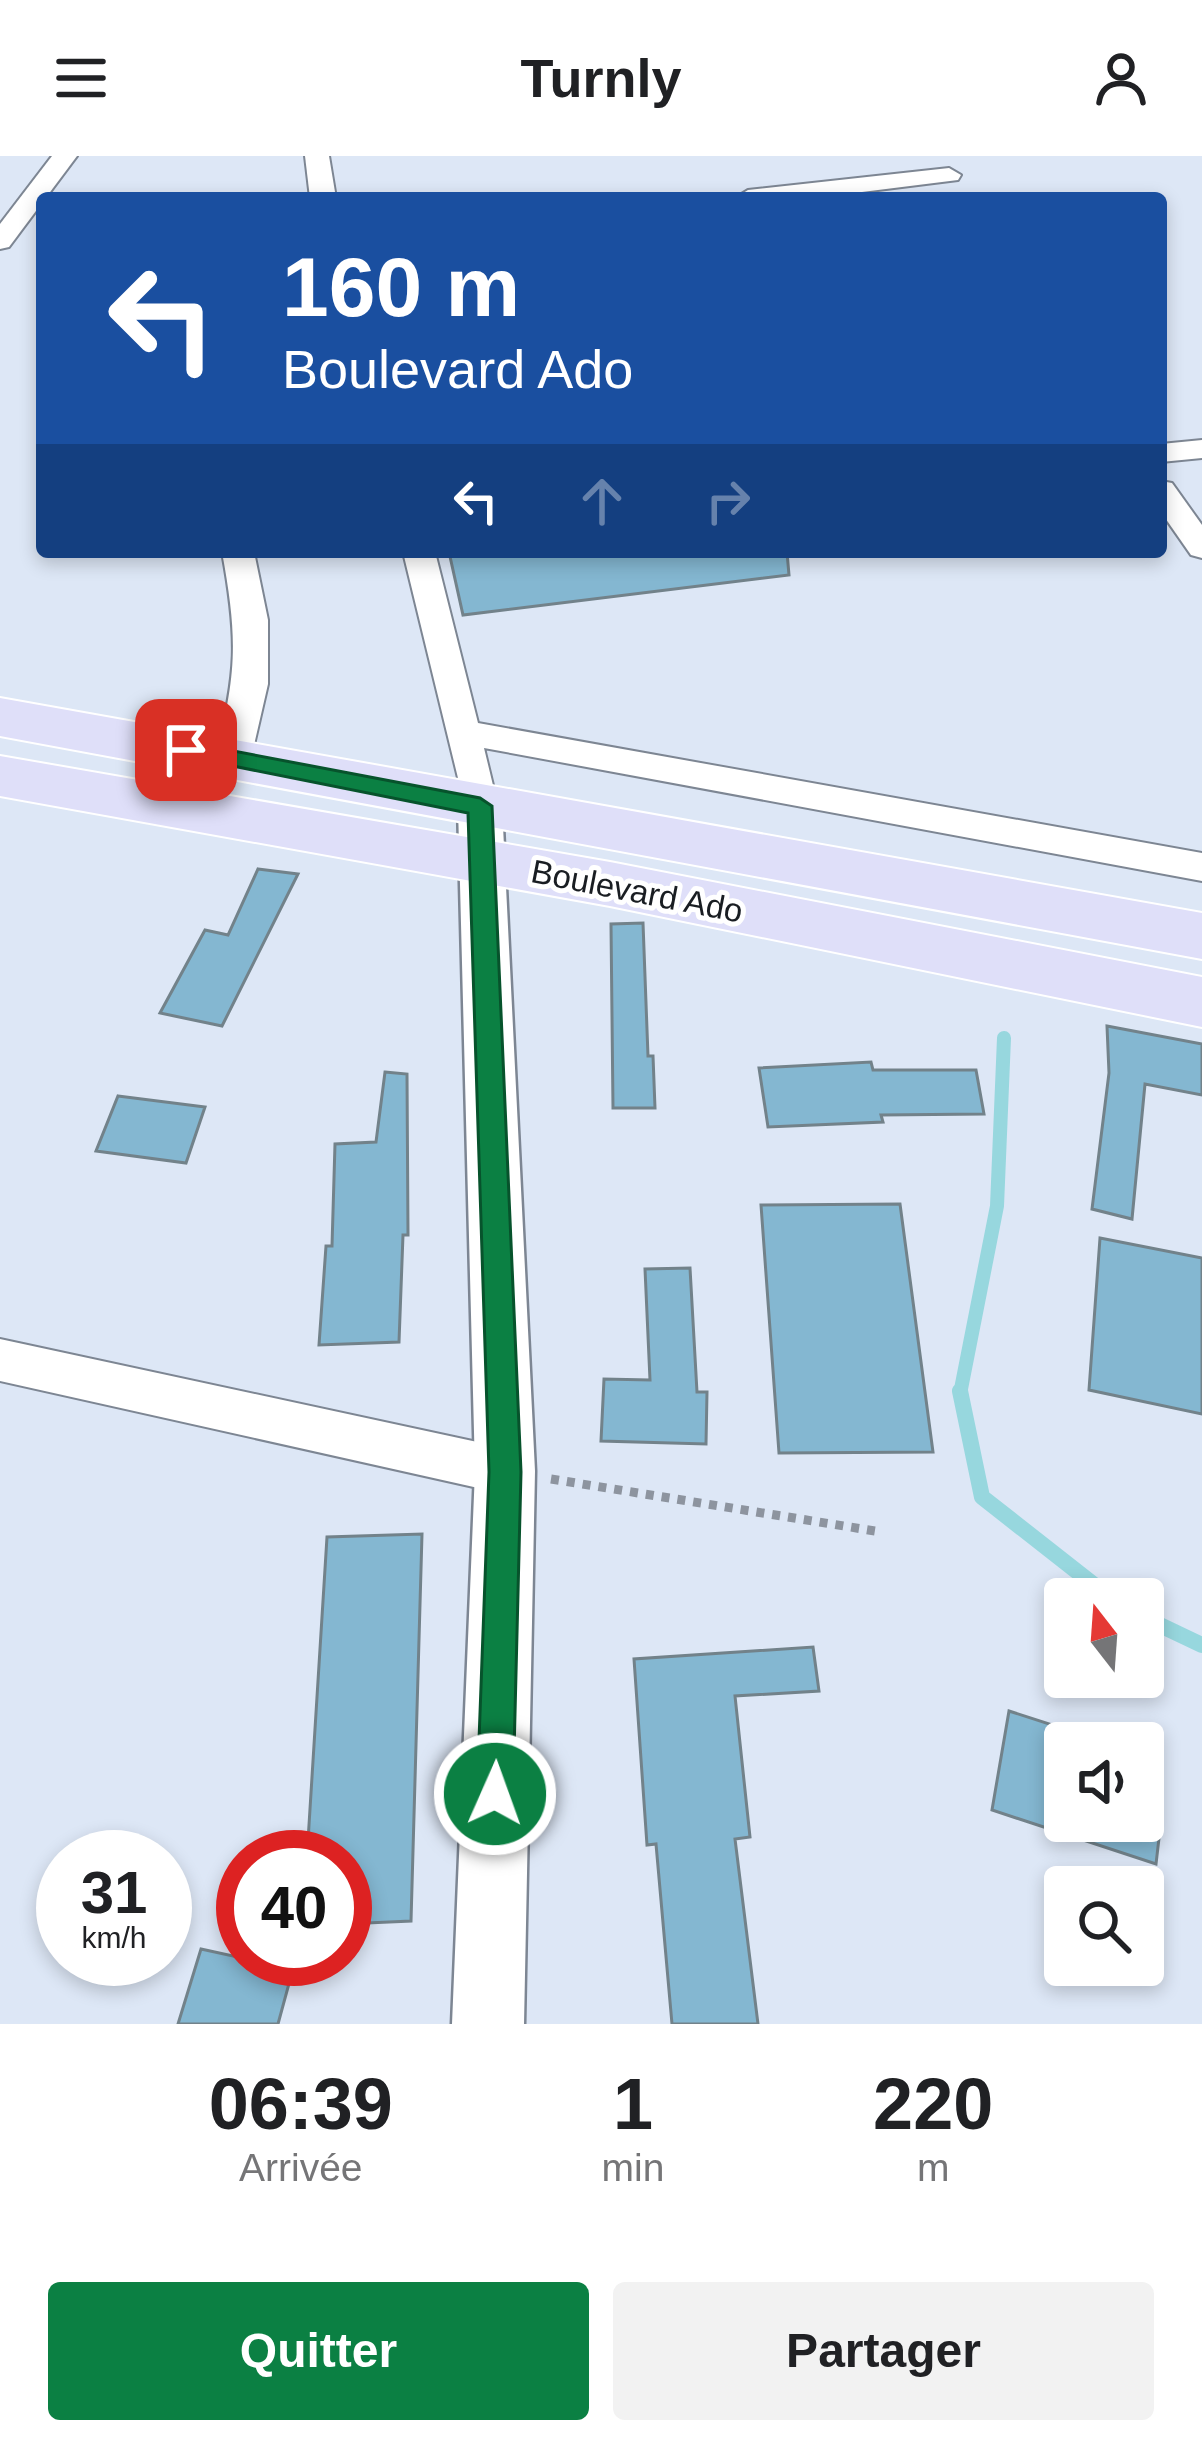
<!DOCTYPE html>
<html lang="fr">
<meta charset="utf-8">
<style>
body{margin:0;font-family:Helvetica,sans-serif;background:#f2f2f2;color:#202124;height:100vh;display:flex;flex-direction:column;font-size:45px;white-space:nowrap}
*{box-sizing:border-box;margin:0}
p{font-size:39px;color:#757577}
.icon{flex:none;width:66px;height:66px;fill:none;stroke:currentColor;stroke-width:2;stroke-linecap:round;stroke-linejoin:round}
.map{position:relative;height:1868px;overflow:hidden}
.sheet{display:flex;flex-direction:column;background:#fff;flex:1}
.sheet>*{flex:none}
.banner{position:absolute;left:36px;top:36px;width:1131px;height:366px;border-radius:12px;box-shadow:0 6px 18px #0003;background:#1a4fa0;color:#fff;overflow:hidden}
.needle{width:78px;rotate:343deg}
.controls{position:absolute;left:1044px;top:1422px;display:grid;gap:24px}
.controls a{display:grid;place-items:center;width:120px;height:120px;border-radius:12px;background:#fff;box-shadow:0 6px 18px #0003;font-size:60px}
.speed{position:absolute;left:36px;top:1674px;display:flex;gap:24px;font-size:60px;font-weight:700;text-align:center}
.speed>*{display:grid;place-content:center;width:156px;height:156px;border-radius:50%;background:#fff;box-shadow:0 6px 18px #0003;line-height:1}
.speed small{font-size:30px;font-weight:400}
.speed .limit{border:18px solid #d22;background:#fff;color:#111}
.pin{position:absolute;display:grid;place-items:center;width:102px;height:102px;color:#fff;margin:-51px;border-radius:24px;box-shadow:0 6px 18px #0006}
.me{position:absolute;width:132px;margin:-66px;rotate:2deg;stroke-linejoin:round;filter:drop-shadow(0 0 9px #0008)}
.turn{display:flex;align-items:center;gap:42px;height:252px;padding:0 48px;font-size:54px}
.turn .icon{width:156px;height:156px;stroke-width:2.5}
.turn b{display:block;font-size:84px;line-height:102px}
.lanes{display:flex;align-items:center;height:114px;padding:0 48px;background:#0003;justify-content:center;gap:60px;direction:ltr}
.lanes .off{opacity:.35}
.eta{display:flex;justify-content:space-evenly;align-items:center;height:204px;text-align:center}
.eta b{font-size:72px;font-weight:700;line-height:84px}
.cta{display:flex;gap:24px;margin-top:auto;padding:24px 48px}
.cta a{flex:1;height:138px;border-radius:12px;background:#0b8043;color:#fff;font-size:48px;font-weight:700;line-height:138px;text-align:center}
.cta a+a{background:#f2f2f2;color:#202124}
header{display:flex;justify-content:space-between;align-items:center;height:156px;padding:0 48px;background:#fff;font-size:54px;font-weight:700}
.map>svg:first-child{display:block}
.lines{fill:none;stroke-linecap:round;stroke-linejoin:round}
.stream-far1{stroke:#97d7de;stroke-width:14}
.stream{stroke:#97d7de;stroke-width:16}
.building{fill:#84b7d1;stroke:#72828a;stroke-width:3}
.minor-casing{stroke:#7d8693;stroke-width:4}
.tertiary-casing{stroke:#7d8693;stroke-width:5}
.primary-casing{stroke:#fff;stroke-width:4}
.path{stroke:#8d949f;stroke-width:9;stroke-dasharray:8 8;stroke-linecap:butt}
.minor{fill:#fff;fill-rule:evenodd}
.tertiary{fill:#fff;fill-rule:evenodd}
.primary{fill:#dfdff9;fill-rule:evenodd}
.route{fill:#0b8043;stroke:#07532c;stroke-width:3}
.labels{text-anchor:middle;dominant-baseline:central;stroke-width:10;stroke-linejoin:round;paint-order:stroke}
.street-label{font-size:33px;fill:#191d22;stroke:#fff}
</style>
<header><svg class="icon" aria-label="menu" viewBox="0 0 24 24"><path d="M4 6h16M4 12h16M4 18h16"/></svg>Turnly<svg class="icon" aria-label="person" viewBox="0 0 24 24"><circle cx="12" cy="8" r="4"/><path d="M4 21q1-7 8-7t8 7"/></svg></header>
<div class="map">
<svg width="1202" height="1868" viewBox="0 0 1202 1868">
<rect width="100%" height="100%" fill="#dde7f6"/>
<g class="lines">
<path class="stream-far1" d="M960 1238 997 1050 1004 882"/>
<g class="stream">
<path d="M960 1235 982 1341 1112 1443"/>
<path d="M1143 1461 1202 1489"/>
</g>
</g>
<g class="building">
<path d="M449 396H787L789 419 463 459Z"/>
<path d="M258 713 298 718 222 870 160 857 205 774 228 779Z"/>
<path d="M643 767 648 900H653L655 952H613L611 768Z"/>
<path d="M1107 870 1202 888V939L1145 928 1132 1063 1092 1053 1109 917Z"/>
<path d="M871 906 873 914H976L984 958 881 959 883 966 768 971 759 912Z"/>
<path d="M385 916 407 918 408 1079H403L399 1186 319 1189 326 1090H332L335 988 376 986Z"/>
<path d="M118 940 205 951 186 1007 96 995Z"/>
<path d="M900 1048 933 1296 779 1297 761 1049Z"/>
<path d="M1100 1082 1202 1102V1258L1089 1234Z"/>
<path d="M690 1112 697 1236H707L706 1288 601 1285 604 1223 650 1224 645 1113Z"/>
<path d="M422 1378 411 1765 345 1768V1701H307L327 1381Z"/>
<path d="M813 1491 819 1535 735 1540 750 1681 735 1683 758 1868H672L656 1688 647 1689 634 1503Z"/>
<path d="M1009 1555 1065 1573V1665H1161L1156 1708 992 1654Z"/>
<path d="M201 1793 293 1813 278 1868H178Z"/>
</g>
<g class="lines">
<g class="minor-casing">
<g id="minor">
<path d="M52 0H77L9 91 0 93V68Z"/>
<path d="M305 0H329L336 42H310Z"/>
<path d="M949 12 961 19 958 24 814 42H735L748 34Z"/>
<path d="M1202 284V302L1161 306V288Z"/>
<path d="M1161 325 1172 327 1202 369V402L1191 399 1161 356Z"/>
<path d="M222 396H254L268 464V528L251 602 246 611 233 614 220 611 215 602C237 517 238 483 222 396Z"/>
<path d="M403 396H435L478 567 1202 697V725L484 592 498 650 493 659 480 663 467 659Z"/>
<path d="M0 1183 505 1292 522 1299 530 1315 522 1331 505 1338 0 1225Z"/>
</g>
</g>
<g class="tertiary-casing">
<path id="tertiary" d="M480 634 496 639 502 650 535 1315 524 1868H452L475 1315 458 650 464 639Z"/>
</g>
<g class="primary-casing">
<g id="primary">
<path d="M0 542 1202 757V803L0 580Z"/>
<path d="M0 600 610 706 1202 821V871L610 750 0 640Z"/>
</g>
</g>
<path class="path" d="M551 1323 875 1375"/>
<use href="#minor" class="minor"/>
<use href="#tertiary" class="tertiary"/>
<use href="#primary" class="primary"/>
</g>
<path class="route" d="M186 586 480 642 492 650 521 1316 513 1638 508 1650 495 1656 482 1650 477 1638 489 1316 468 657 178 599 175 594Z"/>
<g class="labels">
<g class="street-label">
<text transform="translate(637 735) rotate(11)">Boulevard Ado</text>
</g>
</g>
</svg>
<div class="controls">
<a><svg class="needle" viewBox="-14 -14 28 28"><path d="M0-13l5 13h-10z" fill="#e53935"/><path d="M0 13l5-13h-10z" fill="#757577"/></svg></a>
<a><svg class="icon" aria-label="sound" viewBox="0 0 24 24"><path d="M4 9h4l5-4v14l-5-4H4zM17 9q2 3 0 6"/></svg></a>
<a><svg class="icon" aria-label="search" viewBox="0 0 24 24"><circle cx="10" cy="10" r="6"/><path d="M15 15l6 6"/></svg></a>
</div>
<div class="speed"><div>31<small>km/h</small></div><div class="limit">40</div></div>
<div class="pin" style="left:186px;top:594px;background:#d93025"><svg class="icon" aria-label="arrive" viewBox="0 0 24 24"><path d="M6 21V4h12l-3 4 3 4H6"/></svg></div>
<svg class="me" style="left:495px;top:1638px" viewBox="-20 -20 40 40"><circle r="17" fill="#0b8043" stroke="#fff" stroke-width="3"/><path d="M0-11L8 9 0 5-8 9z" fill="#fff"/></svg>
<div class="banner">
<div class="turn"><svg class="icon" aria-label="left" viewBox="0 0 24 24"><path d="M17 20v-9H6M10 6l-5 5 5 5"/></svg><div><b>160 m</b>Boulevard Ado</div></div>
<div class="lanes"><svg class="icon" aria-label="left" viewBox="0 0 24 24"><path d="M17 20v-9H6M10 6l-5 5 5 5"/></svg><svg class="icon off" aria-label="ahead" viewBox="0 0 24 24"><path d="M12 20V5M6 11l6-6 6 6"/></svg><svg class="icon off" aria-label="right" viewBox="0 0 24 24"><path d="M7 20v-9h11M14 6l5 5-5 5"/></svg></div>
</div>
</div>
<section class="sheet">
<div class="eta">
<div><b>06:39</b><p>Arrivée</p></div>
<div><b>1</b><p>min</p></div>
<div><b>220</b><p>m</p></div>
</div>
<div class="cta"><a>Quitter</a><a>Partager</a></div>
</section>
